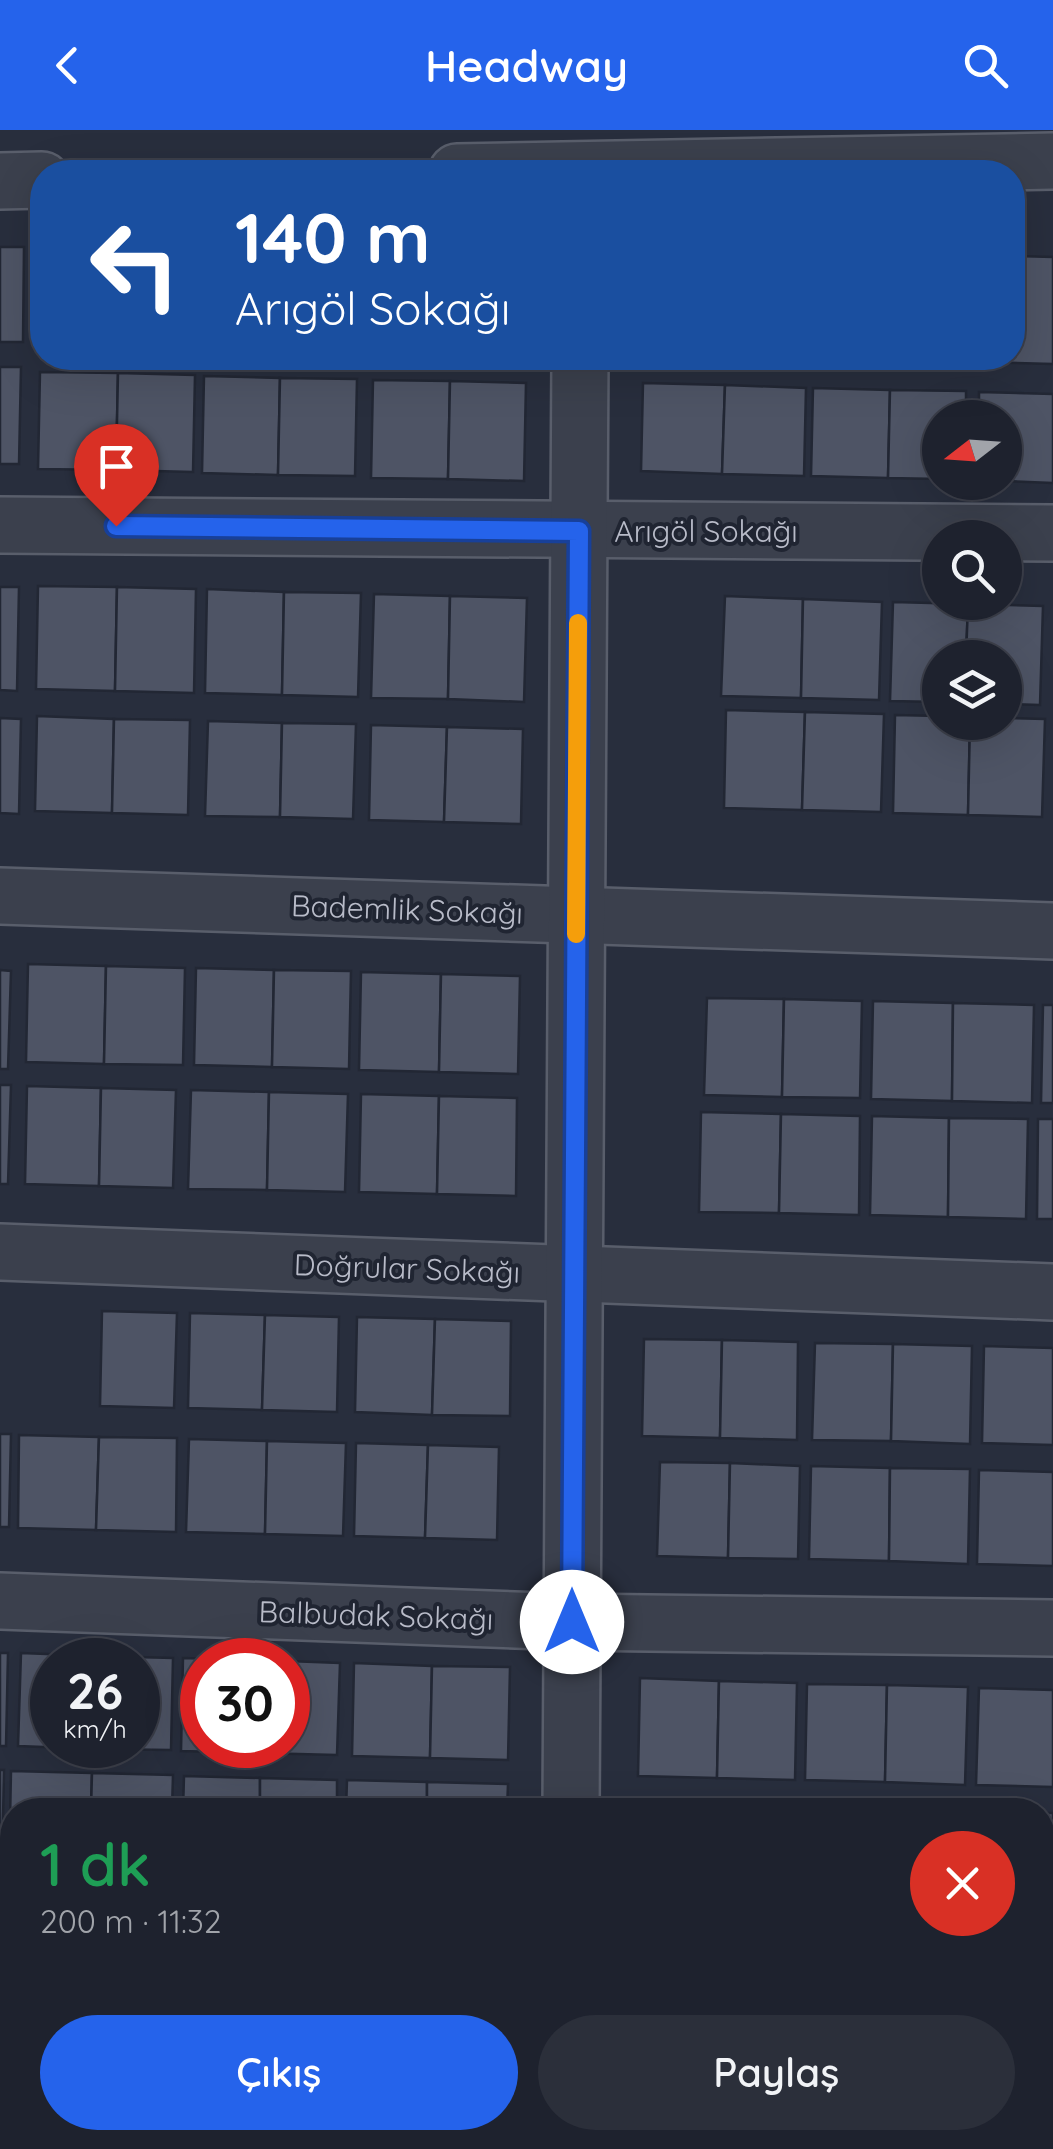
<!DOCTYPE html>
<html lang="tr">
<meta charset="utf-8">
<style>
body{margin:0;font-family:Quicksand,sans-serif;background:#2b2f3a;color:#f1f3f6;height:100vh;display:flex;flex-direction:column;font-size:38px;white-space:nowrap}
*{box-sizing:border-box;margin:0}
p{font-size:32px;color:#a1a4aa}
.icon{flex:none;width:55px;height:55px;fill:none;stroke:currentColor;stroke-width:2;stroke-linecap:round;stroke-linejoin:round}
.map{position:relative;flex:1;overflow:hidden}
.panel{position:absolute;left:0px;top:1668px;width:1055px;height:352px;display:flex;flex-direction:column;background:#1e222e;border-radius:40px 40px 0 0;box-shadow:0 10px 40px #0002,0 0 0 2px #3c3f4a}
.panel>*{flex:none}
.top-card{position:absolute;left:30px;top:30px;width:995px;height:210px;border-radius:40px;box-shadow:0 10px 40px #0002,0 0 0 2px #3c3f4a;background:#1a4fa0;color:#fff;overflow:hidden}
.needle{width:65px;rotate:253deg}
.controls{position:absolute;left:922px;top:270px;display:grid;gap:20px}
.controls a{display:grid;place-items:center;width:100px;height:100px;border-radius:50%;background:#1e222e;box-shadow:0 10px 40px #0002,0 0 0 2px #3c3f4a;font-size:50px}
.speed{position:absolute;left:30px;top:1508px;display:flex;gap:20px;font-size:50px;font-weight:700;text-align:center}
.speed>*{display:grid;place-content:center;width:130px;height:130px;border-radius:50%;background:#1e222e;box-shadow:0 10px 40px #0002,0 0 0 2px #3c3f4a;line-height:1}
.speed small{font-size:25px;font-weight:400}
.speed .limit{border:15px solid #d22;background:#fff;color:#111}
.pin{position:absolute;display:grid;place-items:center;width:85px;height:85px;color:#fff;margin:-102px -42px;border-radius:50% 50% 50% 0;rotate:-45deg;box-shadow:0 0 10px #0007}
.pin .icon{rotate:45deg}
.me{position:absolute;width:110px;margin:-55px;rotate:0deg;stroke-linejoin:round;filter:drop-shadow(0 0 8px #0008)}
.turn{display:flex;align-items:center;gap:35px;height:210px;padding:0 40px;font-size:45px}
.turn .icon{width:130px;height:130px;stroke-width:2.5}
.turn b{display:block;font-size:70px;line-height:85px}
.round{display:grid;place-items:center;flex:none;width:105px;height:105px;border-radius:52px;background:#2b2f3a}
.head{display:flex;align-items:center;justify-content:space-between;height:170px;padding:0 40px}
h1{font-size:60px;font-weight:600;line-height:75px;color:#1e9e55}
.primary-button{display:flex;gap:20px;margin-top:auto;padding:20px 40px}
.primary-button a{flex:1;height:115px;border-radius:60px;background:#2563eb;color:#fff;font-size:40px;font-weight:600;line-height:115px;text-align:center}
.primary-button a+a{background:#2b2f3a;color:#f1f3f6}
header{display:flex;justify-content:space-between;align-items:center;height:130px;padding:0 40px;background:#2563eb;color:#fff;font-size:45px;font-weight:600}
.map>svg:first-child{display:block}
.building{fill:#4e5465;stroke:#222734;stroke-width:2.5}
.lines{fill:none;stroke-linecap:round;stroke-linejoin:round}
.minor-casing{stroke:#595e6b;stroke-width:60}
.tertiary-casing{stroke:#595e6b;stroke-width:60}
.minor{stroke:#3b404d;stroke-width:55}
.tertiary{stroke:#3b404d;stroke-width:55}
.route-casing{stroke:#184099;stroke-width:25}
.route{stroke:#2563eb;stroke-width:18}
.slow{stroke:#f59e0b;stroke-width:18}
.labels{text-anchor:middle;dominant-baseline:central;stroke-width:8;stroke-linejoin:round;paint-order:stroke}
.street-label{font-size:30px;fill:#b8bbc8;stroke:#202532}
</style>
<header><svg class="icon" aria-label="back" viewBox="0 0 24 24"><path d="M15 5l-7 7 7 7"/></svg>Headway<svg class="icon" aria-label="search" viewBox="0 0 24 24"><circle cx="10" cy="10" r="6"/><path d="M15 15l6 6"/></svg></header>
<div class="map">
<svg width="1053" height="2019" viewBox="0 0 1053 2019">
<rect width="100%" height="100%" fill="#282e3d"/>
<g class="building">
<path d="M0 117H24L23 212H0Z"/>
<path d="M1012 126 1053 127V234L981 232V228H1012Z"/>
<path d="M888 228H966L965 232 888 230Z"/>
<path d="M0 237H21L19 334H0Z"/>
<path d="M40 242 118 243 116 340 38 339Z"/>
<path d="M118 243 195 245 193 342 116 340Z"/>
<path d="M204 246 280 248 278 345 202 343Z"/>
<path d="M280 248 357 249 355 346 278 345Z"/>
<path d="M373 250 450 251 448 349 371 348Z"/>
<path d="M450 251 526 253 524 351 448 349Z"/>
<path d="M643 253 725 255 722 344 641 341Z"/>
<path d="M725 255 806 258 804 346 722 344Z"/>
<path d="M813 258 890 260 888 348 811 346Z"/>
<path d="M890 260 966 261V288H940V349L888 348Z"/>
<path d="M979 262 1053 264V353L1005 351V288H979Z"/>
<path d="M38 456 117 457 115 561 36 559Z"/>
<path d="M0 457H19L17 561 0 560Z"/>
<path d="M117 457 196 459 194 563 115 561Z"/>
<path d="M207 459 284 462 282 565 205 563Z"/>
<path d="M284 462 361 463 358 567 282 565Z"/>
<path d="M374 464 450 466 448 569 371 568Z"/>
<path d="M450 466 527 468 524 572 448 569Z"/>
<path d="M725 466 803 469 801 568 721 566Z"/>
<path d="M803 469 882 472 879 570 801 568Z"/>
<path d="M893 472 968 474 966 528H940V572L890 571Z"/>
<path d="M968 474 1043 476 1040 575 1005 574V528H966Z"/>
<path d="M726 580 805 582 802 680 724 678Z"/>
<path d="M805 582 884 584 881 682 802 680Z"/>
<path d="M895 585 940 586V592H970L968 685 893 683Z"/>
<path d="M37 586 114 589 112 683 35 681Z"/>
<path d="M0 588 21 589 19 684 0 683Z"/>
<path d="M1005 588 1045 589 1042 687 968 685 970 592H1005Z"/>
<path d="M114 589 190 590 188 685 112 683Z"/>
<path d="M208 591 282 593 280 687 205 686Z"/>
<path d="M282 593 356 594 353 689 280 687Z"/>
<path d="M371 595 447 597 444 692 369 690Z"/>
<path d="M447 597 523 599 521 694 444 692Z"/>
<path d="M28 834 106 836 104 934 26 932Z"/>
<path d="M106 836 185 838 183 935 104 934Z"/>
<path d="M196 838 274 840 272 937 194 935Z"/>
<path d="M0 840 11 841 8 939H0Z"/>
<path d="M274 840 351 841 349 939 272 937Z"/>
<path d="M361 842 441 844 439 942 359 940Z"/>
<path d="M441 844 520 846 518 944 439 942Z"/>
<path d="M707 868 784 869 782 967 704 965Z"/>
<path d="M784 869 862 871 860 968 782 967Z"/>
<path d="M873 871 953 873 952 971 871 969Z"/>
<path d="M953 873 1034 875 1032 973 952 971Z"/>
<path d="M1043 875H1053V973H1041Z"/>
<path d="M0 955H11L8 1054H0Z"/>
<path d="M27 956 101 958 99 1056 25 1054Z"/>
<path d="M101 958 176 960 173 1058 99 1056Z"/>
<path d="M191 960 269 962 267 1060 188 1059Z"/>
<path d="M269 962 348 964 345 1062 267 1060Z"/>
<path d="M361 964 439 966 437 1064 359 1062Z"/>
<path d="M439 966 517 968 516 1066 437 1064Z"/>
<path d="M701 982 781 984 779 1083 699 1082Z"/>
<path d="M781 984 860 986 859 1085 779 1083Z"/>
<path d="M872 986 949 988 948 1087 870 1085Z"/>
<path d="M949 988 1028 989 1026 1089 948 1087Z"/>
<path d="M1038 989H1053V1089H1037Z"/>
<path d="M102 1181 177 1183 174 1278 100 1276Z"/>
<path d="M190 1183 265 1185 262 1280 188 1278Z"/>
<path d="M265 1185 339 1187 337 1282 262 1280Z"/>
<path d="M357 1187 435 1189 432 1285 355 1282Z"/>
<path d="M435 1189 511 1191 510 1286 432 1285Z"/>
<path d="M644 1209 722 1210 720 1308 642 1306Z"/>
<path d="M722 1210 798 1212 797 1310 720 1308Z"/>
<path d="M815 1213 893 1214 891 1311 812 1310Z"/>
<path d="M893 1214 972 1216 970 1314 891 1311Z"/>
<path d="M984 1216 1053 1218V1315L982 1313Z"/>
<path d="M0 1304H11L9 1397H0Z"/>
<path d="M19 1305 99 1307 96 1400 18 1398Z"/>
<path d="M99 1307 177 1308 176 1402 96 1400Z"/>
<path d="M189 1309 267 1311 265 1404 186 1402Z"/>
<path d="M267 1311 346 1313 343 1406 265 1404Z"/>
<path d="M356 1313 428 1315 425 1408 354 1406Z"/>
<path d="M428 1315 499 1317 497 1410 425 1408Z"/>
<path d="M660 1332 730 1333 728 1428 657 1426Z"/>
<path d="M730 1333 800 1336 798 1429 728 1428Z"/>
<path d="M811 1336 890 1338 889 1431 809 1429Z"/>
<path d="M890 1338 970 1339 968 1434 889 1431Z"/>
<path d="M979 1340 1053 1342V1436L977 1434Z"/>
<path d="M0 1523H8L6 1616H0Z"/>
<path d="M21 1523 97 1526 96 1530H52V1615H94V1619L18 1616Z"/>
<path d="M97 1526 173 1528 171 1620 94 1619V1615H138V1530H96Z"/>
<path d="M183 1528 245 1530H202V1615H259V1623L181 1621Z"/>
<path d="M288 1531 340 1533 337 1625 259 1623V1615H288Z"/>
<path d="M354 1533 432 1536 430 1628 352 1626Z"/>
<path d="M432 1536 510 1537 508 1630 430 1628Z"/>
<path d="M640 1548 719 1551 717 1648 638 1646Z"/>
<path d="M719 1551 797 1553 795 1650 717 1648Z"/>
<path d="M807 1554 887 1555 885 1652 805 1650Z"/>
<path d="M887 1555 968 1557 965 1655 885 1652Z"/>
<path d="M979 1558 1053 1560V1657L976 1655Z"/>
<path d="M0 1640H4L2 1739H0Z"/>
<path d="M11 1641 92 1643 91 1680H12V1739H9Z"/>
<path d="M92 1643 173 1645 172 1680H91Z"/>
<path d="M184 1646 260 1648V1680H183Z"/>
<path d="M260 1648 337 1650V1680H260Z"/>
<path d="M347 1650 427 1652V1680H346Z"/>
<path d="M427 1652 508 1654 507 1680H427Z"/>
<path d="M640 1671 716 1674V1680H639Z"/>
<path d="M716 1674 793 1676V1680H716Z"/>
<path d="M1042 1683H1053L1051 1777H1042Z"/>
<path d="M1042 1962H1048L1046 2019H969L970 2008H1042Z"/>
<path d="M1048 1962H1053V2019H1046Z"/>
<path d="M74 2008H153L152 2019H74Z"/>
<path d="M153 2008H231V2019H152Z"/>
<path d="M373 2008H439V2019L373 2017Z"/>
<path d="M628 2008H707V2019H627Z"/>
<rect x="707" y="2008" width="80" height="11"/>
<rect x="799" y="2008" width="77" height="11"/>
<rect x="876" y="2008" width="78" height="11"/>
</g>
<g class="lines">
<g class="minor-casing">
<g id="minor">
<path d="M457 42 1053 31"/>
<path d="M0 51 42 50"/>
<path d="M0 395 1053 403"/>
<path d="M0 766 1053 801"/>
<path d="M0 1122 1053 1162"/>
<path d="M0 1471 572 1492 1053 1498"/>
<path d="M571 1680 580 228"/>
</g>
</g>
<g class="tertiary-casing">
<g id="tertiary">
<path d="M0 1849 12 1850"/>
<path d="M1042 1880H1053"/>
</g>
</g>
<use href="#minor" class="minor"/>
<use href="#tertiary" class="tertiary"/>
</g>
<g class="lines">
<g class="route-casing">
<path id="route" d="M116 396 579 401 572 1492"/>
</g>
<use href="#route" class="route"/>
<path class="slow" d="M576 804 578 493"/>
</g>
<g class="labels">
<g class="street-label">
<text x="706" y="401">Arıgöl Sokağı</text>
<text transform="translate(407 779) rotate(2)">Bademlik Sokağı</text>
<text transform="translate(407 1138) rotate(2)">Doğrular Sokağı</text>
<text transform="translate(376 1485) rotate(2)">Balbudak Sokağı</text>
</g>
</g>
</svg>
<div class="controls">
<a><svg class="needle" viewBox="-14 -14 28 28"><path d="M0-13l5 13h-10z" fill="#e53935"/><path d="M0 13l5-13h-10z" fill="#a1a4aa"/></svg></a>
<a><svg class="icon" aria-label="search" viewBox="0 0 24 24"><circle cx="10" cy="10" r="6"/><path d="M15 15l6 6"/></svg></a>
<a><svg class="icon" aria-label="layers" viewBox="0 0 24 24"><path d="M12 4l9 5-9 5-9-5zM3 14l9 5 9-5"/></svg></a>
</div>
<div class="speed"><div>26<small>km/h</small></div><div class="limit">30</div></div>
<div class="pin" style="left:116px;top:396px;background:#d93025"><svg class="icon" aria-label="arrive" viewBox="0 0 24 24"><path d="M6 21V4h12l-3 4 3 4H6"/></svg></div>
<svg class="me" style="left:572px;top:1492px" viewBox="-20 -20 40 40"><circle r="19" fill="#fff"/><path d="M0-13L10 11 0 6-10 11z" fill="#2563eb"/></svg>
<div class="top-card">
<div class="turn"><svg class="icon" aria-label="left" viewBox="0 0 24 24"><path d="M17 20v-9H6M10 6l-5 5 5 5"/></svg><div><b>140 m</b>Arıgöl Sokağı</div></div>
</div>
<section class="panel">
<div class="head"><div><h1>1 dk</h1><p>200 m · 11:32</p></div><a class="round" style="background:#d93025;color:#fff"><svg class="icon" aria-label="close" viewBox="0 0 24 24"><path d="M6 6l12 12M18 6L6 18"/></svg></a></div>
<div class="primary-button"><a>Çıkış</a><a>Paylaş</a></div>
</section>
</div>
